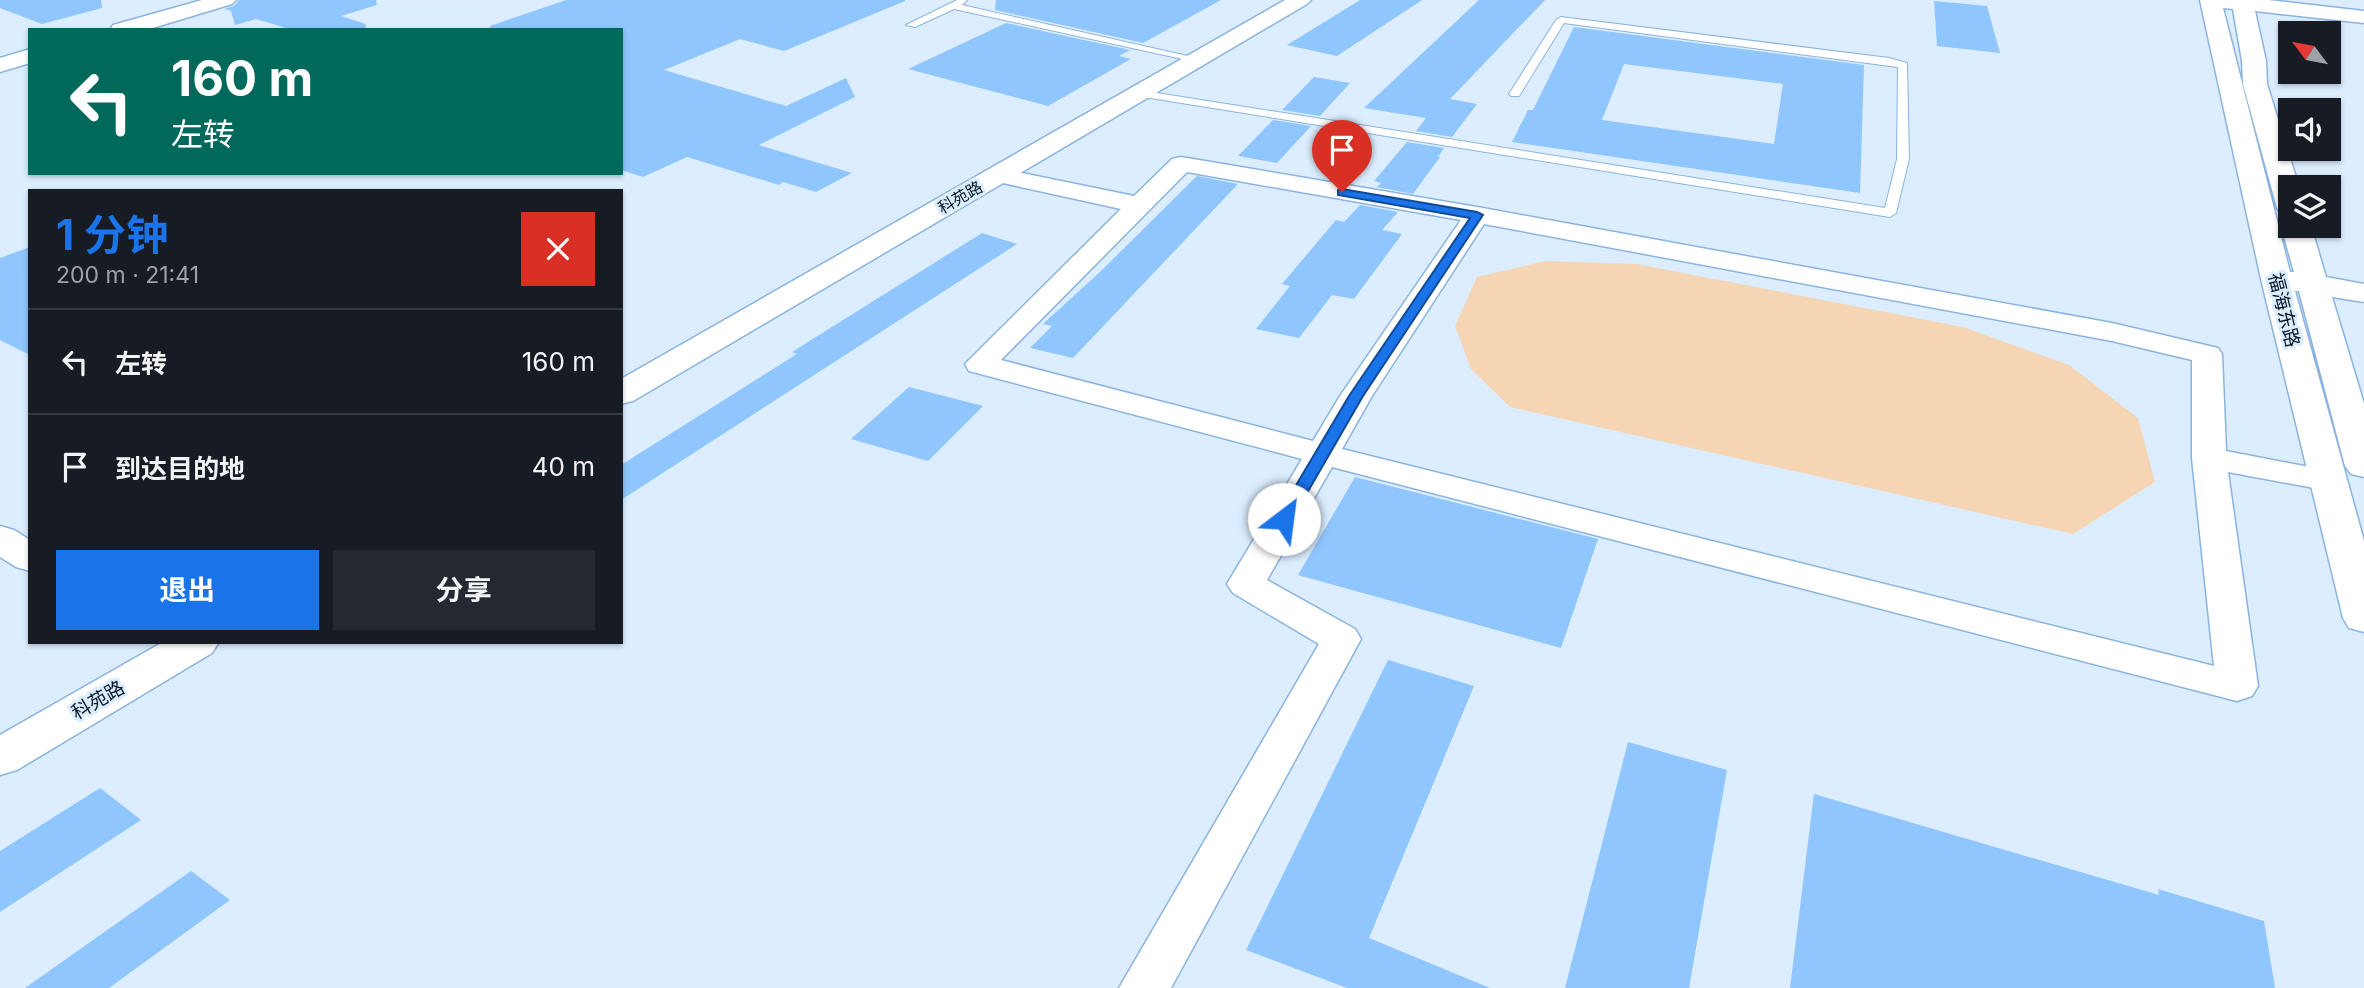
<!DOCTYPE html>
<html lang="zh">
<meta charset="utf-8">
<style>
body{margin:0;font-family:Inter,"Noto Sans SC",sans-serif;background:#242831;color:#f1f3f6;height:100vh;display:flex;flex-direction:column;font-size:26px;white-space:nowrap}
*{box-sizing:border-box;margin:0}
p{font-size:23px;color:#9ea1a6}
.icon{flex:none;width:38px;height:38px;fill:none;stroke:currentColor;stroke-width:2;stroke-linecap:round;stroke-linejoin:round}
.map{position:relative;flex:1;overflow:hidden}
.drawer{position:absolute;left:28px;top:189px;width:595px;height:455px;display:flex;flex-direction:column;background:#171b24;border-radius:0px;box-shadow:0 2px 5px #0004}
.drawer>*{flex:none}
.banner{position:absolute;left:28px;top:28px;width:595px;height:147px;border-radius:0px;box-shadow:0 2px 5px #0004;background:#00695c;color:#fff;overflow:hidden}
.needle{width:46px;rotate:302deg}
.controls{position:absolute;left:2278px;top:21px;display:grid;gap:14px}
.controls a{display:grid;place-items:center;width:63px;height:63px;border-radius:0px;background:#171b24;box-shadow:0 2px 5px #0004;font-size:35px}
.pin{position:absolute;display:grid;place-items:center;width:60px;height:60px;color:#fff;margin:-72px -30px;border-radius:50% 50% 50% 0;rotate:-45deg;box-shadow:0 0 7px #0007}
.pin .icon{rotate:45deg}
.me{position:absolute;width:77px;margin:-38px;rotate:30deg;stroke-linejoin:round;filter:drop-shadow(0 0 5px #0008)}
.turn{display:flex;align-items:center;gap:24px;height:147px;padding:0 28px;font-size:32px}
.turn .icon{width:91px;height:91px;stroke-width:2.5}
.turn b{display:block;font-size:49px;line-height:60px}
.round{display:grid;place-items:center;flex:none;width:74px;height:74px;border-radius:0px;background:#242831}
.summary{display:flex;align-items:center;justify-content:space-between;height:119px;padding:0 28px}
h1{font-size:42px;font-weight:700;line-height:52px;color:#1a73e8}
.button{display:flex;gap:14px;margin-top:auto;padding:14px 28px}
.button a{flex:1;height:80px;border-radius:0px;background:#1a73e8;color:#fff;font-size:28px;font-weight:700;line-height:80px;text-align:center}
.button a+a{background:#242831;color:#f1f3f6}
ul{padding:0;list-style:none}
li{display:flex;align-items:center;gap:21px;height:105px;padding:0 28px;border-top:2px solid #363941}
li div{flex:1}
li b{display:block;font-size:26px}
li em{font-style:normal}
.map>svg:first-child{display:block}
.green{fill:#f5d5b3}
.building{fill:#90c6fe;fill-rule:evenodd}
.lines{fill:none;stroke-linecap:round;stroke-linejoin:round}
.lane-casing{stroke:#8ab4df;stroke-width:2}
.street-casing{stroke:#8ab4df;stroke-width:3}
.secondary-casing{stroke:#8ab4df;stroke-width:3}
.lane{fill:#fff;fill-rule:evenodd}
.street{fill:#fff;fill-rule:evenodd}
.secondary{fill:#fff;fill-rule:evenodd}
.route{fill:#1a73e8;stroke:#114b97;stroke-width:2}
.labels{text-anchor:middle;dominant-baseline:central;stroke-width:6;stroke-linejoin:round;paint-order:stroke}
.far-street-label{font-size:16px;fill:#061625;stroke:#dbedff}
.street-label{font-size:19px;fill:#061625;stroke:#dbedff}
</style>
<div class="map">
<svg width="2364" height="988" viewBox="0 0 2364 988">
<rect width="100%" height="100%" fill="#dbedff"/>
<path class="green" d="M1545 261 1637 264 1963 327 2069 365 2138 418 2155 482 2073 534 1510 407 1471 369 1455 326 1477 277Z"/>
<g class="building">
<path d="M0 0H101L102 8 42 24 0 8Z"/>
<path d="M239 0H376L377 5 341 16 366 24 365 30H293L256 19 235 25 231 11 224 9 234 6Z"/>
<path d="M566 0H905V1L784 51 740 39 664 70 786 106 846 78 855 97 759 145 852 173 816 192 783 182 779 185 687 157 643 177 621 170V30H491L490 26Z"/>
<path d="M996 0H1221L1143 43 995 10Z"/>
<path d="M1360 0H1422L1337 56 1287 45Z"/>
<path d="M1479 0H1545L1450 99 1477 104 1452 137 1416 131 1426 118 1364 108Z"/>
<path d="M1934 1 1987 6 2000 53 1937 46Z"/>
<path d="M1006 23 1130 50 1119 56 1131 59 1048 106 908 69Z"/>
<path d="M1574 27 1864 65 1860 193 1512 142 1528 110H1533ZM1624 64 1783 84 1774 144 1602 120Z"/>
<path d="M1314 77 1350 83 1320 116 1282 110Z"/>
<path d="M1273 120 1311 126 1277 163 1238 156Z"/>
<path d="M1407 142 1444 148 1438 157H1440L1413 194 1377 187 1381 183 1374 181Z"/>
<path d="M1197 176 1238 184 1073 358 1030 348 1052 326 1043 324 1101 271Z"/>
<path d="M1360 205 1398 212 1382 230 1402 234 1354 299 1332 295 1299 338 1256 329 1290 286 1282 284 1336 220 1344 222Z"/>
<path d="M982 233 1017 244 621 500V465L797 354 792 352Z"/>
<path d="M30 247V355L0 340V258Z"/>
<path d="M909 387 983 406 928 461 851 439Z"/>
<path d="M1355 477 1598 539 1561 648 1298 575Z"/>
<path d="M1388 660 1474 686 1369 938 1490 988H1347L1246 950Z"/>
<path d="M1628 742 1727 770 1689 988H1565Z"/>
<path d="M100 788 141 820 0 912V851Z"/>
<path d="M1814 794 2159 895 2158 889 2264 921 2275 988H1790Z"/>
<path d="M191 871 230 900 109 988H25Z"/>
</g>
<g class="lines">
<g class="lane-casing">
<g id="lane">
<path d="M957 0H967L962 5 1201 59 1196 62 954 9 915 27 906 25Z"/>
<path d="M1561 17 1889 58 1907 63 1909 159 1896 213 1890 217 1138 96 1132 93 1138 90 1885 208 1897 159 1898 67 1564 23 1519 96H1511L1509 94 1556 20Z"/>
</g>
</g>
<g class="street-casing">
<path id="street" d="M1181 157 1477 207 2112 323 2218 348 2222 354 2226 451 2330 471 2342 474 2347 481 2342 488 2330 491 2228 472 2258 686 2252 696 2237 701 1332 467 1267 580 1355 629 1361 639 1171 988H1119L1319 644 1233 593 1227 584 1302 459 969 371 965 364 1121 209 989 180 986 175 989 170 998 168 1134 196 1172 159ZM1187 172 1461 220 1340 396 1313 441 1001 360ZM1484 224 2112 341 2192 360V458L2214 666 1342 449 1372 396Z"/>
</g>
<g class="secondary-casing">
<g id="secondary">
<path d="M202 0H236L232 4 146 30H110L113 25Z"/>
<path d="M1285 0H1311L1307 4 633 401 621 404V379Z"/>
<path d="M2200 0H2268L2364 11V23L2255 11 2266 61 2267 84 2299 187H2291V216L2281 214 2277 208 2243 84 2242 61 2233 9 2223 8 2290 272H2294L2281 226 2286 220 2291 219V226H2311L2326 277 2364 284V302L2332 297 2364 404V477L2351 474 2345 466 2299 291H2295L2364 541V632L2349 628 2343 618 2261 279Z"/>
<path d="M30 49V63L0 72V58Z"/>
<path d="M0 526 14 530 30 540V571L16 567 0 557Z"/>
<path d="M163 642H219L212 653 17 770 0 775V735Z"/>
</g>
</g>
<use href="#lane" class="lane"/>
<use href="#street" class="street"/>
<use href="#secondary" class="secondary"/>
</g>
<path class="route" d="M1342 189 1477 212 1483 215 1363 396 1292 519 1284 524 1276 519 1349 396 1470 218 1338 195V190Z"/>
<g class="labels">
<g class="far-street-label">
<text transform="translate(960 197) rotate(-30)">科苑路</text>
</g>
<g class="street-label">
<text transform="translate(2284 310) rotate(76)">福海东路</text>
<text transform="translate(98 700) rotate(-30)">科苑路</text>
</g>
</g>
</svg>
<div class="controls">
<a><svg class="needle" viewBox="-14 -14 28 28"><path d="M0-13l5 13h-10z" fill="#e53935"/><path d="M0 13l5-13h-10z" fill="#9ea1a6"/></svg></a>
<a><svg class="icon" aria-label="sound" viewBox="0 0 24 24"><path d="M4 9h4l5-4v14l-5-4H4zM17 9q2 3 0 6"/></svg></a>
<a><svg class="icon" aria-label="layers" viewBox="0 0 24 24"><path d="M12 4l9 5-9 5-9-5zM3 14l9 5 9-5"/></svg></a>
</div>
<div class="pin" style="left:1342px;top:192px;background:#d93025"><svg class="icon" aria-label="arrive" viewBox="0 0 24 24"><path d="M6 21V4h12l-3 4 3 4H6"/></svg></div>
<svg class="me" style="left:1284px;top:519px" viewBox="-20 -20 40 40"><circle r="19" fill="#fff"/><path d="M0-13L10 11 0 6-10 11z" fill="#1a73e8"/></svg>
<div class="banner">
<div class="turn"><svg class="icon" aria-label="left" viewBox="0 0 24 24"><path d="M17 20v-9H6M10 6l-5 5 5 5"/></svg><div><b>160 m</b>左转</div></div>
</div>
<section class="drawer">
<div class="summary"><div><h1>1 分钟</h1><p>200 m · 21:41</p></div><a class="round" style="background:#d93025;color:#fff"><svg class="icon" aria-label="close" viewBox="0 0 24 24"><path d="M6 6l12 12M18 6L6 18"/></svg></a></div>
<ul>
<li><svg class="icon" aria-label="left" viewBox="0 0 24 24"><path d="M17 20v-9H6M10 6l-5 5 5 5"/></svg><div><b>左转</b></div><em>160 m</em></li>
<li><svg class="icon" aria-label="arrive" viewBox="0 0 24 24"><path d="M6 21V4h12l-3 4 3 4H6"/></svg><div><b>到达目的地</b></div><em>40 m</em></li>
</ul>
<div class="button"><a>退出</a><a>分享</a></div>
</section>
</div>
